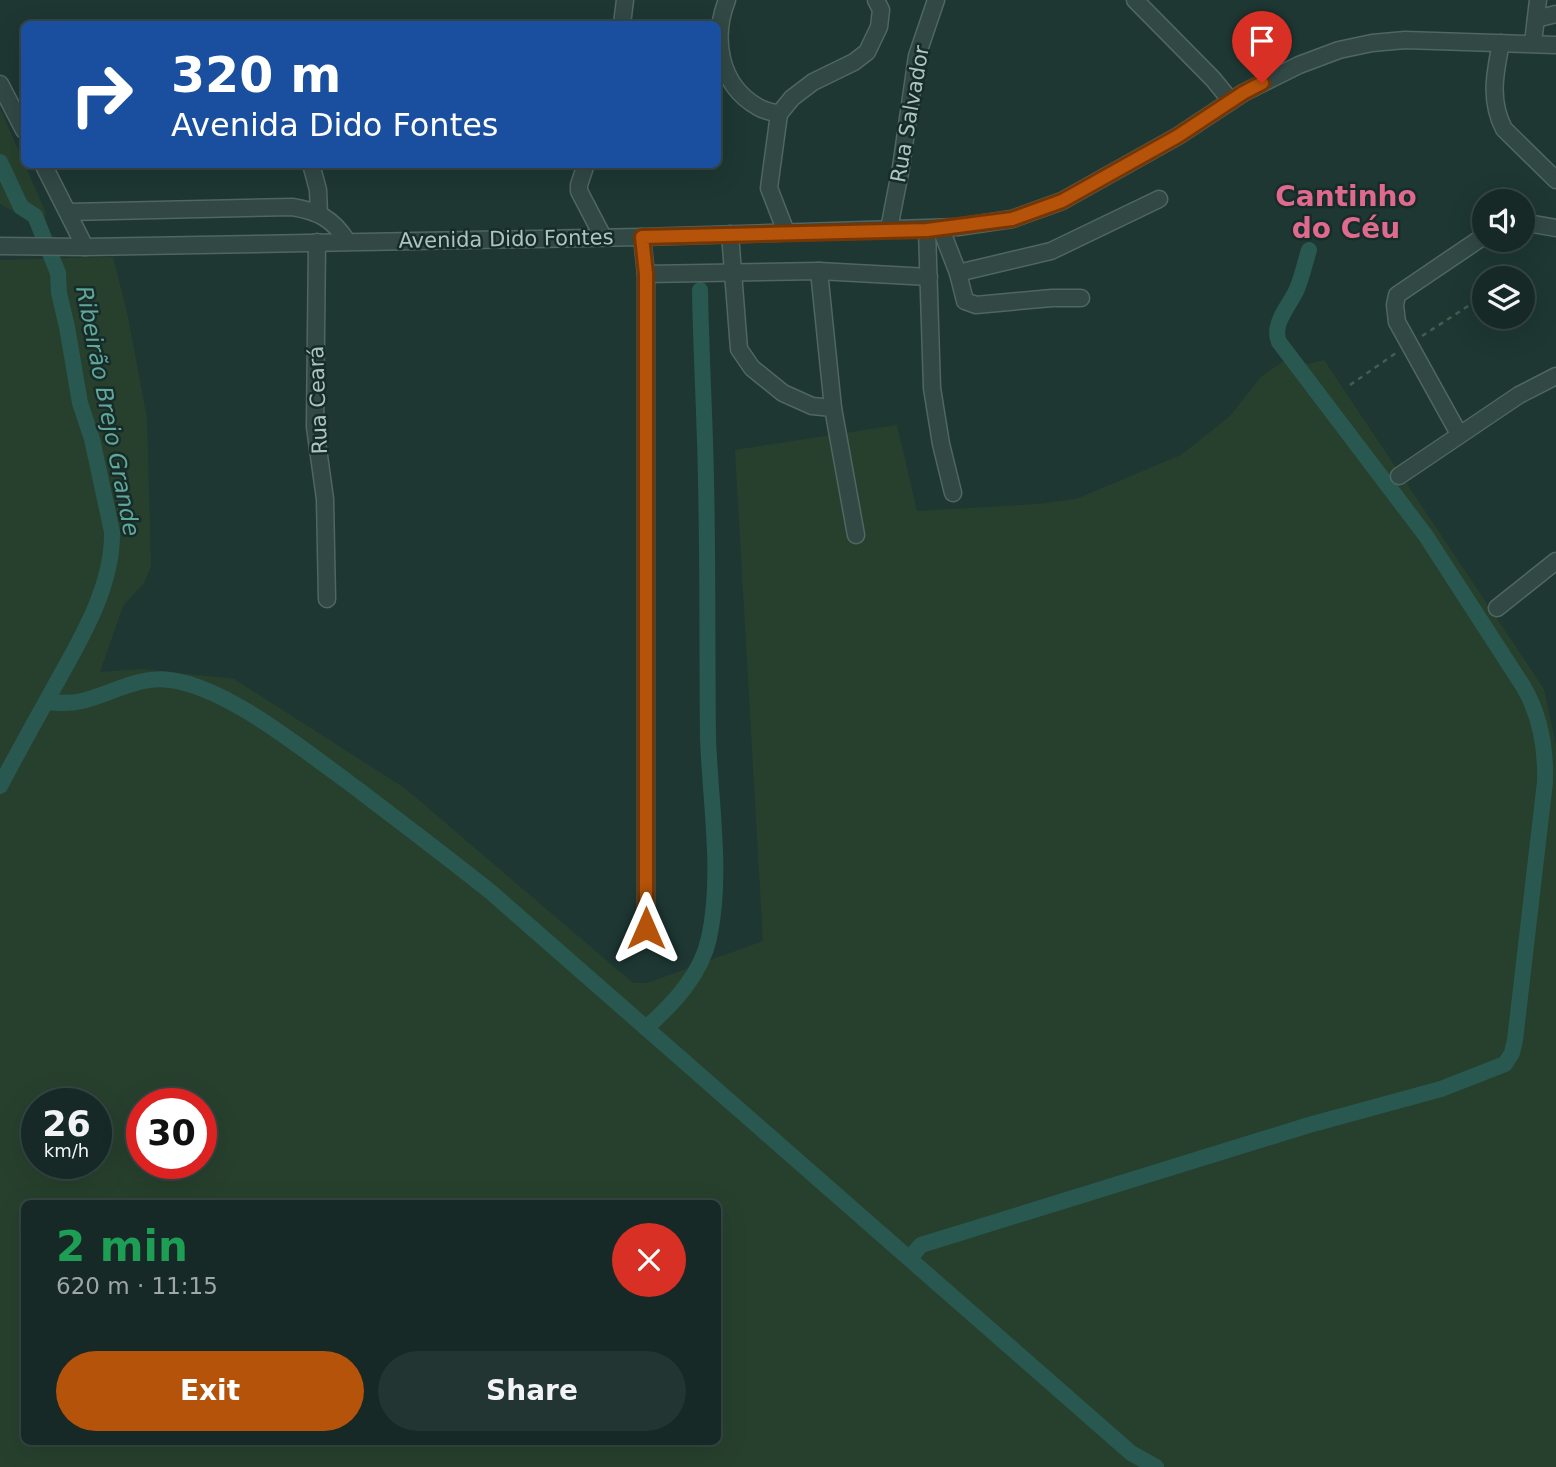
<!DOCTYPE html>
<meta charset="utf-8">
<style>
body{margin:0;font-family:"DejaVu Sans",sans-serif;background:#233532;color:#f1f3f6;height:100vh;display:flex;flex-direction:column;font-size:26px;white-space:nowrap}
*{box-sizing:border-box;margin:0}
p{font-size:23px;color:#9ea6a7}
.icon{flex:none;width:38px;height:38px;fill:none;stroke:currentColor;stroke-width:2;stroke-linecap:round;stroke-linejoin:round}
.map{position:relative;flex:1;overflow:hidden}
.side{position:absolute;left:21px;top:1200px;width:700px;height:245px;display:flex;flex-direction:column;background:#162926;border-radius:10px;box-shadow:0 7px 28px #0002,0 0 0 2px #354543}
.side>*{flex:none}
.top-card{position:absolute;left:21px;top:21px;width:700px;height:147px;border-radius:10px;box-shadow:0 7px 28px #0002,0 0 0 2px #354543;background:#1a4fa0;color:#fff;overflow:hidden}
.controls{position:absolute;left:1472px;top:189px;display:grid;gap:14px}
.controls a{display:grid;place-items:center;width:63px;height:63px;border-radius:50%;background:#162926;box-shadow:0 7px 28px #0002,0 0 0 2px #354543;font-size:35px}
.speed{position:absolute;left:21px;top:1088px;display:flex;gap:14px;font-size:35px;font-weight:700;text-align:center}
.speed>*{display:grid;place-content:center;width:91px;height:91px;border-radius:50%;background:#162926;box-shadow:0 7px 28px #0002,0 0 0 2px #354543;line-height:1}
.speed small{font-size:18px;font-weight:400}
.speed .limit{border:10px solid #d22;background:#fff;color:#111}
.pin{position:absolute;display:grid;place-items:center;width:60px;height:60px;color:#fff;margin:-72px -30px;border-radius:50% 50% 50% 0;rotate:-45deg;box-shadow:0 0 7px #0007}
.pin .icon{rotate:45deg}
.me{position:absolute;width:77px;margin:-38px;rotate:0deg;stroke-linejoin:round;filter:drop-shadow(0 0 5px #0008)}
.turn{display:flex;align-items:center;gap:24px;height:147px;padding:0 35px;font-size:32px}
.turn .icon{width:91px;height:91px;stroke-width:2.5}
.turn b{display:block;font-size:49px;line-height:60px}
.round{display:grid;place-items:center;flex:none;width:74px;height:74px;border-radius:37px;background:#233532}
.head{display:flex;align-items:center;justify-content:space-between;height:119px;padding:0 35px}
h1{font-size:42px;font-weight:800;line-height:52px;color:#1e9e55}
.cta{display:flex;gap:14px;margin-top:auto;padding:14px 35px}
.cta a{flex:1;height:80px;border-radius:42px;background:#b45309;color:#fff;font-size:28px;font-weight:800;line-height:80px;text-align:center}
.cta a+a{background:#233532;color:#f1f3f6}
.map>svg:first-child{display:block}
.green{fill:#27402d;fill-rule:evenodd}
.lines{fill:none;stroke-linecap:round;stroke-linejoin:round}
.canal{stroke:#295850;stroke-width:16}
.minor-casing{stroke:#4f6663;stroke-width:19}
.path{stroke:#445d4d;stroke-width:2.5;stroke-dasharray:5 5;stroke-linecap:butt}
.minor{stroke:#314844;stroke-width:16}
.route-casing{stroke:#753606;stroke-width:18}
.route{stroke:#b45309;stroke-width:12}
.labels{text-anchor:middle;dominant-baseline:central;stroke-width:5;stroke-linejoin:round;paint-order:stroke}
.street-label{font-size:21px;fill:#abc5c2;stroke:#172c29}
.water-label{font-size:23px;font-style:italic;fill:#60a89c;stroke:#172c29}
.district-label{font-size:28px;font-weight:bold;fill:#e06a8e;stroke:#172c29}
</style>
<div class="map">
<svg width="1556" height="1467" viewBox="0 0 1556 1467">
<rect width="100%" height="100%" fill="#1e3733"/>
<g class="green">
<path d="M0 108 46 213 44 221 34 223 0 204Z"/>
<path d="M113 257 128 317 147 419 151 566 144 583 123 606 100 672 142 669 234 679 406 789 633 983H647L763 941 735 450 897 425 917 511 1039 504 1076 499 1181 455 1229 417 1262 376 1284 361 1309 364 1324 360 1544 689 1556 745V1467H0V260ZM37 1104H96V1164H37ZM142 1104H201V1164H142ZM24 1204H718V1442H24Z"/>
</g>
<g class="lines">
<g class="canal">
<path d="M0 162 21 207 35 216 58 273 59 293 67 327 80 403 92 439 112 532C113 589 78 643 52 691 34 723 17 754 0 786"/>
<path d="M46 702C58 703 70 704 82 701 111 694 140 675 170 680 226 687 298 746 344 779 394 817 443 854 492 893L1131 1453 1156 1467"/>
<path d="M646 1028C673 1004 701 975 709 938 723 873 710 803 708 737 707 651 708 566 706 481 705 418 701 354 700 290"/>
<path d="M910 1258 921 1245 1309 1125 1441 1089 1505 1064 1512 1053 1515 1040 1545 782C1546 748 1541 716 1523 686L1426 536 1279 342C1271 324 1290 305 1297 289 1302 277 1305 263 1309 250"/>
</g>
<g class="minor-casing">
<g id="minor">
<path d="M727 0C712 38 719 85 758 107 764 111 772 112 779 114"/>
<path d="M1135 0 1213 79 1231 101"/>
<path d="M1536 19 1556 14"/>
<path d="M622 24 625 0"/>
<path d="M1501 43C1495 73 1489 100 1504 129L1556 180"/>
<path d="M1533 43 1538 0"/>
<path d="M0 84 24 130"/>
<path d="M43 164 85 247"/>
<path d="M311 164 318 190 319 214"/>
<path d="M586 164 579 185V191L603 237"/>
<path d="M68 212 292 207C318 211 333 219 347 241"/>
<path d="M1522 222 1556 228"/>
<path d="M889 229 901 167 917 56 936 0"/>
<path d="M941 229 958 273 1051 251 1159 199"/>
<path d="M927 230 932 388 941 444 953 493"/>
<path d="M786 232 769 188 779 114 792 98 813 82 854 62 867 52 879 27 881 10 876 0"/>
<path d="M730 234 739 349 752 368 783 393 812 406 833 408"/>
<path d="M642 237 646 274V928"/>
<path d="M317 242 315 427 325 499 327 599"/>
<path d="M0 246 85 247 642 237 958 227 1012 219 1062 201 1178 136 1243 93 1299 65 1339 50 1372 43 1405 40 1556 45"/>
<path d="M819 271 833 408 856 535"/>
<path d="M958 273 965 301 976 305 1052 298H1081"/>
<path d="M646 274 819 271 929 277"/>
<path d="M1459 434 1397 322 1395 305 1397 295 1484 236"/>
<path d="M1399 476 1519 395 1556 376"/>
<path d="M1497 608 1556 561"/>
</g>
</g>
<g class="path">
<path d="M1422 336 1479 299"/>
<path d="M1350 385 1396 353"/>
</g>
<use href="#minor" class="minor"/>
</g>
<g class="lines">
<g class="route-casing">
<path id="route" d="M646 928V274L642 237 927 230 1012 219 1062 201 1178 136 1243 93 1262 83"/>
</g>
<use href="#route" class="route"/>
</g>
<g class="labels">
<g class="street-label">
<text transform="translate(910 114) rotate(-80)">Rua Salvador</text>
<text transform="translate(506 239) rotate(-1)">Avenida Dido Fontes</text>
<text transform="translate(318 400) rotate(-92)">Rua Ceará</text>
</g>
<g class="water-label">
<text transform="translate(108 411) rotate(79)">Ribeirão Brejo Grande</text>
</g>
<g class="district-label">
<text x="1346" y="196">Cantinho<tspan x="1346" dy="32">do Céu</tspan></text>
</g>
</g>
</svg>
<div class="controls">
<a><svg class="icon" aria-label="sound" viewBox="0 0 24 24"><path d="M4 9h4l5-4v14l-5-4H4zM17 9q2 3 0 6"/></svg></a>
<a><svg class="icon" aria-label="layers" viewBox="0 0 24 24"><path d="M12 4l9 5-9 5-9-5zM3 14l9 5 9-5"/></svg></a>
</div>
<div class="speed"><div>26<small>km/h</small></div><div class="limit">30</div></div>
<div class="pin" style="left:1262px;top:83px;background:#d93025"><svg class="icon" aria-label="arrive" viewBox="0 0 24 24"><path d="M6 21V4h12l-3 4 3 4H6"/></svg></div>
<svg class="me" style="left:646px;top:928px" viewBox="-20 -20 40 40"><path d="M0-17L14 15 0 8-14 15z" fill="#b45309" stroke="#fff" stroke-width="4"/></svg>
<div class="top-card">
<div class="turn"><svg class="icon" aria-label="right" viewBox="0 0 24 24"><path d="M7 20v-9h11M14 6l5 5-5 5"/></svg><div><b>320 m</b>Avenida Dido Fontes</div></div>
</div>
<section class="side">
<div class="head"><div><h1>2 min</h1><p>620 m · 11:15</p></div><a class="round" style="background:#d93025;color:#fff"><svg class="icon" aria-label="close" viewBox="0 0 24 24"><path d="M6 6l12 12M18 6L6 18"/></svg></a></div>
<div class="cta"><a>Exit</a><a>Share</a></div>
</section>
</div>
